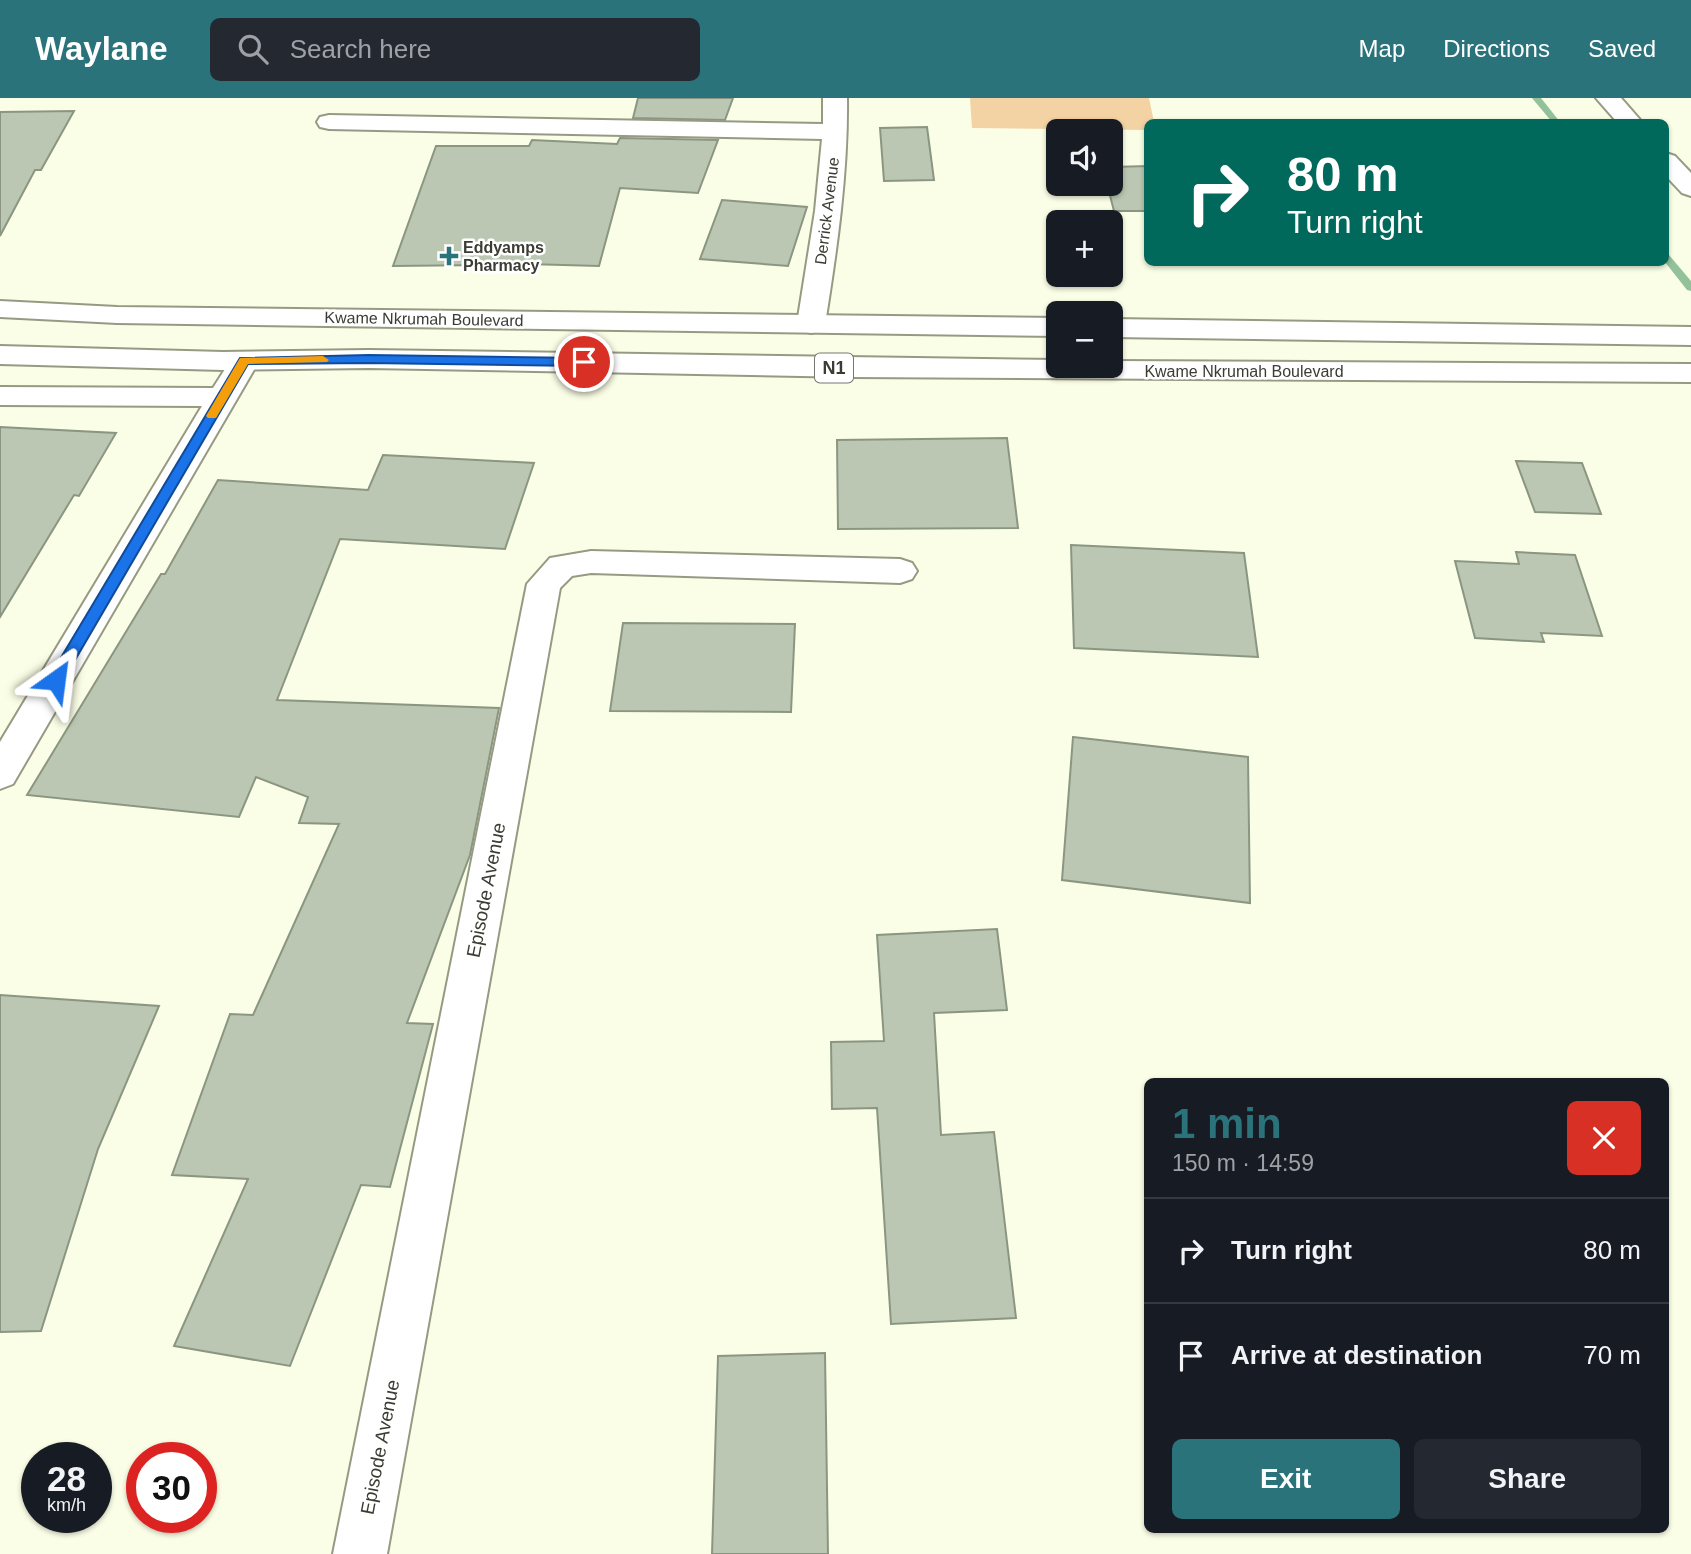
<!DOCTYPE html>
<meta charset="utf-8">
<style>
body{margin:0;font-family:Arial,sans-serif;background:#242831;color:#f1f3f6;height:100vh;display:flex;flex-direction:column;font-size:26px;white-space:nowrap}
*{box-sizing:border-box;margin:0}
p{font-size:23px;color:#9ea1a6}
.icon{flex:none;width:38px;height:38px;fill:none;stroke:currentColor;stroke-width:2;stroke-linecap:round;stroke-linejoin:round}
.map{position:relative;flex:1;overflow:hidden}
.sheet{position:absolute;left:1144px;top:980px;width:525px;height:455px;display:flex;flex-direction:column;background:#171b24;border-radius:10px;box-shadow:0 2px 5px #0004}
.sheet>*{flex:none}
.banner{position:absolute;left:1144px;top:21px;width:525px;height:147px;border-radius:10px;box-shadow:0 2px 5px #0004;background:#00695c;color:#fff;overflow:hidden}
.fabs{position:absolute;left:1046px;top:21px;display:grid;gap:14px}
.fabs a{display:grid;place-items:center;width:77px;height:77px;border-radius:10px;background:#171b24;box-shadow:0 2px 5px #0004;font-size:35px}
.speed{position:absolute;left:21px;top:1344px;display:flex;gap:14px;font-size:35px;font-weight:700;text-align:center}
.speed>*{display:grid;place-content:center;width:91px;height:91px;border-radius:50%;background:#171b24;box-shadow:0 2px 5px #0004;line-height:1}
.speed small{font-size:18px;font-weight:400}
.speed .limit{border:10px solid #d22;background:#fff;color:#111}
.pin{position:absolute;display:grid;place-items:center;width:60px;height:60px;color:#fff;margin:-30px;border:4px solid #fff;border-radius:50%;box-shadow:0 2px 7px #0007}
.me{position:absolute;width:77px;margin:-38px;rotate:31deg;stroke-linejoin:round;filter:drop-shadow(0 0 5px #0008)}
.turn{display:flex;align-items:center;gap:24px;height:147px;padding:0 28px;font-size:32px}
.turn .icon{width:91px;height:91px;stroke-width:2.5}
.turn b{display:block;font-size:49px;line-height:60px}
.round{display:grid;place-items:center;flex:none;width:74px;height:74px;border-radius:10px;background:#242831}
.overview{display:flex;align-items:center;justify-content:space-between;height:119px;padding:0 28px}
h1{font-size:42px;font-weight:700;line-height:52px;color:#2a737a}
.button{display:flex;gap:14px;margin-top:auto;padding:14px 28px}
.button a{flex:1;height:80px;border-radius:10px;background:#2a737a;color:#fff;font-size:28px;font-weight:700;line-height:80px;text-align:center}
.button a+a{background:#242831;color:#f1f3f6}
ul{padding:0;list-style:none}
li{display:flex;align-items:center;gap:21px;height:105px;padding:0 28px;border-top:2px solid #363941}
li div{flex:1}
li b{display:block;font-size:26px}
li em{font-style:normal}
header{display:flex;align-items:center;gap:42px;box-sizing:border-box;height:98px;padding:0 35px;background:#2a737a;color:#fff}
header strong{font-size:33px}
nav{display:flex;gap:38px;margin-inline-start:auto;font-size:24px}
.search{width:490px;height:63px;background:#242831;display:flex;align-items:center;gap:18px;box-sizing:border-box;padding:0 24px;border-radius:10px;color:#9ea1a6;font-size:26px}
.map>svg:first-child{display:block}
.green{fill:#f3d2a4}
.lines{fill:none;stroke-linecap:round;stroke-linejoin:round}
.stream{fill:#93c29a;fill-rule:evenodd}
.building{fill:#bbc7b2;stroke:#8b9682;stroke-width:2}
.street-casing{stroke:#979a83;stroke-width:4}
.highway-casing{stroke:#979a83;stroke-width:4}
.street{fill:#fff;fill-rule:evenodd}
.highway{fill:#fff;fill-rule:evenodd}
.route{fill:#1a73e8;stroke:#114b97;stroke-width:2}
.slow{fill:#f59e0b}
.poi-dot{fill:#2a737a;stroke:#fff;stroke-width:2.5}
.labels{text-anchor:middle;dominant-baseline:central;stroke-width:5;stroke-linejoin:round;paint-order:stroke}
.far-street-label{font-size:16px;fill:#3b3c33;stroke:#fff}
.far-poi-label{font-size:16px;font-weight:bold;fill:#3b3c33;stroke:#fff;text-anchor:start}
.shield{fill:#fff;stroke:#767670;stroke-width:2}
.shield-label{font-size:18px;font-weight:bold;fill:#3b3c33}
.street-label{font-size:19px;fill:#3b3c33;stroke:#fff}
</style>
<header>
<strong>Waylane</strong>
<div class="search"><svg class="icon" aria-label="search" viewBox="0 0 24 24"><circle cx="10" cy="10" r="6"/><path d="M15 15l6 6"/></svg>Search here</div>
<nav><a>Map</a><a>Directions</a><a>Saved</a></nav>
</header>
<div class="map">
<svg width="1691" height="1456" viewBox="0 0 1691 1456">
<rect width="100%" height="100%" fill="#fbfee6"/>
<path class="green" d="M970 0H1149L1154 24H1148V32L972 30Z"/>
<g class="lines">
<g class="stream">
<path d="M1532 0H1541L1560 24H1552Z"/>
<path d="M1666 156 1669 157 1691 183V193L1687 192 1665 164Z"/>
</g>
</g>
<g class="building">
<path d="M638 0H733L725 22 633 20Z"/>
<path d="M74 13 41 72H35L0 138V14Z"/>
<path d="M927 29 934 82 884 83 880 30Z"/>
<path d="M620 40 718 42 698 95 620 90 599 168 487 165 486 167 393 168 436 48H529L532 42 617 46Z"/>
<path d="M1148 68V113H1114L1107 86H1111V69Z"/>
<path d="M722 102 807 109 788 168 700 161Z"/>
<path d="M0 329 116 335 79 398 74 397 0 519Z"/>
<path d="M1007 340 1018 430 838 431 837 342Z"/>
<path d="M383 357 534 365 505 451 340 441 277 602 499 610 470 757 407 925 433 926 390 1089 361 1087 290 1268 174 1248 248 1081 172 1077 230 916 253 917 339 726 299 725 308 699 256 679 239 719 27 697 161 476H165L218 382 368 392Z"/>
<path d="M1516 363 1582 365 1601 416 1535 414Z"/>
<path d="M1071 447 1244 455 1258 559 1074 550Z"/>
<path d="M1516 454 1575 457 1602 538 1541 535 1544 544 1475 540 1455 463 1519 466Z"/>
<path d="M623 525 795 526 791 614 610 613Z"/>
<path d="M1073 639 1248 659 1250 805 1062 782Z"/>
<path d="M997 831 1007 912 934 915 941 1037 994 1034 1016 1220 891 1226 877 1010 832 1011 831 944 884 943 877 837Z"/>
<path d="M0 897 159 908 98 1051 41 1233 0 1234Z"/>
<path d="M825 1255 828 1456H712L718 1258Z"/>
</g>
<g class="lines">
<g class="street-casing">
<g id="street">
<path d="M823 0H847C848 75 837 151 825 226L821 232 811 235 801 232 797 226 815 113 822 41 329 31 320 29 317 24 320 19 329 17 823 26Z"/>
<path d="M1596 0H1621L1642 24H1617Z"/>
<path d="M1666 55 1675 58 1691 75V98L1682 95 1666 78Z"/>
<path d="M244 254 254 257 259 263 13 686 0 691V644L202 308 0 307V289L213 290 234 257Z"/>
<path d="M591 453 900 461 912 465 917 473 912 481 900 485 591 475 572 478 560 490 387 1456H333L527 486 550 460Z"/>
</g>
</g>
<g class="highway-casing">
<g id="highway">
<path d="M0 203 117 209 1059 220V238L117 225 0 219Z"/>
<path d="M1111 221 1691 229V247L1111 239Z"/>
<path d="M0 248 223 254 369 252 1059 262V268H1111V263L1691 266V284L853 279 369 270 223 272 0 266Z"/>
</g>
</g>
<use href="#street" class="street"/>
<use href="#highway" class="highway"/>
</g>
<path class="route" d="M369 257 584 260 590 264 584 268 369 265 248 266 61 586H50L48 582 50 578 240 260Z"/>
<path class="slow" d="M323 258 329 262 327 264 248 266 216 320H208L206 318 240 260Z"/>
<path class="poi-dot" d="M445.5 147.5h7v7h7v7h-7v7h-7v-7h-7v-7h7z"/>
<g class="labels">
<g class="far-street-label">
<text transform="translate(827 113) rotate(-83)">Derrick Avenue</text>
<text transform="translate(424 221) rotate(1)">Kwame Nkrumah Boulevard</text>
<text x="1244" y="273">Kwame Nkrumah Boulevard</text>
</g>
<g class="far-poi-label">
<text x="463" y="149">Eddyamps<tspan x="463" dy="18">Pharmacy</tspan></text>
</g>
<rect class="shield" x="815" y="255.5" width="38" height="29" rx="5"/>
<g class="shield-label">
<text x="834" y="270">N1</text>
</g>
<g class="street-label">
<text transform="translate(486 792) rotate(-79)">Episode Avenue</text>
<text transform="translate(380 1349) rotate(-79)">Episode Avenue</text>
</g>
</g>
</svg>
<div class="fabs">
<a><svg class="icon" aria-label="sound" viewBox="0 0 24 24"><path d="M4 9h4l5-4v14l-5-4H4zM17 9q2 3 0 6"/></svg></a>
<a>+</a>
<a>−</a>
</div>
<div class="speed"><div>28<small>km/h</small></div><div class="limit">30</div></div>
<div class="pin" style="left:584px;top:264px;background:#d93025"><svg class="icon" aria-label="arrive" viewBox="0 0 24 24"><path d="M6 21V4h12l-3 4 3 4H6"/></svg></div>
<svg class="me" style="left:56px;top:582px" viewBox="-20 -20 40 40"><path d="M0-17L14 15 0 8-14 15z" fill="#1a73e8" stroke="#fff" stroke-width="4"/></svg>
<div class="banner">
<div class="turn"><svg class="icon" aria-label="right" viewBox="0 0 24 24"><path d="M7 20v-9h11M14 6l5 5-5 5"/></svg><div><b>80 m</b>Turn right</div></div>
</div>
<section class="sheet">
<div class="overview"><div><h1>1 min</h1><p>150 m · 14:59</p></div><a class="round" style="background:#d93025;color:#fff"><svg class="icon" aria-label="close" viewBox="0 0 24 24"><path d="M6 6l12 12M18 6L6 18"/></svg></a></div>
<ul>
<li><svg class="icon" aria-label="right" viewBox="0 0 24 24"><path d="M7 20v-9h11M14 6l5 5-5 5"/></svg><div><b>Turn right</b></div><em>80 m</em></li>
<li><svg class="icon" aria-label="arrive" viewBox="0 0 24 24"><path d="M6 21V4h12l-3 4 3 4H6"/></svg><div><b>Arrive at destination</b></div><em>70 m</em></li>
</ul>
<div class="button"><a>Exit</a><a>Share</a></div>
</section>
</div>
